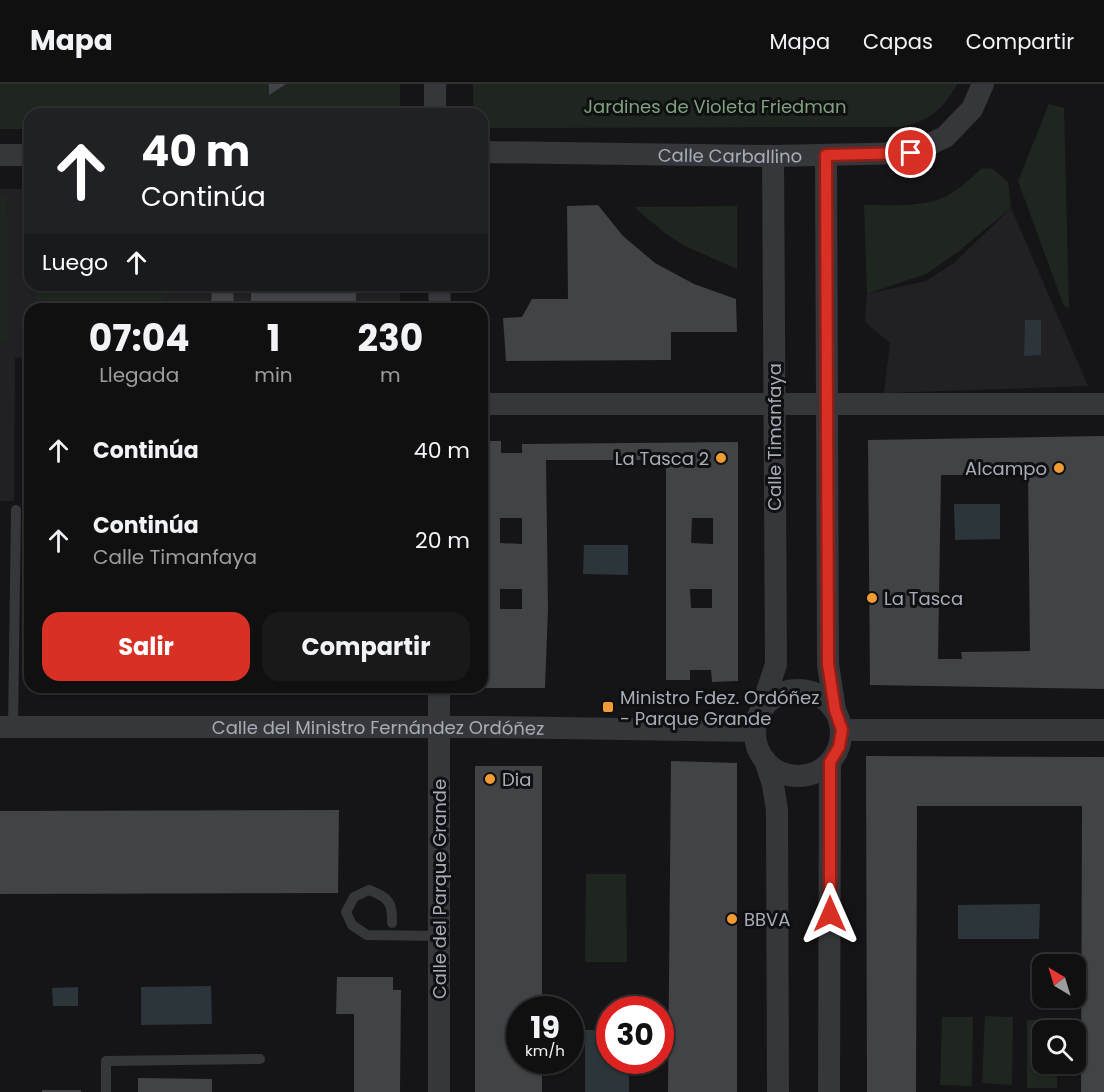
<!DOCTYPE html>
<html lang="es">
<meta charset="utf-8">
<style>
body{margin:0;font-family:Poppins,sans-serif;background:#19191a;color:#f1f3f6;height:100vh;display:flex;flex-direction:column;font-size:22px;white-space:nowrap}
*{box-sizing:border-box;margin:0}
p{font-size:20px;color:#9c9d9f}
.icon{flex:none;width:33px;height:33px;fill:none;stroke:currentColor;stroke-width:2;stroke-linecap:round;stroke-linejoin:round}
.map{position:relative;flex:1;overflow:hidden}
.side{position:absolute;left:24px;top:219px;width:464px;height:390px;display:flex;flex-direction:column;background:#101011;border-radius:18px;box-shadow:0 2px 4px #0004,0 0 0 2px #303031}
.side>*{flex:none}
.banner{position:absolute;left:24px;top:24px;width:464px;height:183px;border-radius:18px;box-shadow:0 2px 4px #0004,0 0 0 2px #303031;background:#202124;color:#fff;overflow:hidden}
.needle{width:39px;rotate:322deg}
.controls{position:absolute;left:1032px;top:870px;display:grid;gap:12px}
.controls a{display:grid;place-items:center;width:54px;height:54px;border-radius:12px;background:#101011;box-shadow:0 2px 4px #0004,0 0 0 2px #303031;font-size:30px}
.speed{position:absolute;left:506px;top:912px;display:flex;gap:12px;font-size:30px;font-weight:700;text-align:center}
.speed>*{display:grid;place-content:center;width:78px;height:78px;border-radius:50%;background:#101011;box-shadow:0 2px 4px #0004,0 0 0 2px #303031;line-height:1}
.speed small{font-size:15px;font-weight:400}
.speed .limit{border:9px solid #d22;background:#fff;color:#111}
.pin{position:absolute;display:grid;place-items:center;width:51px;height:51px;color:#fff;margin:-26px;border:3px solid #fff;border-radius:50%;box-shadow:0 2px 6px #0007}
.me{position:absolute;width:66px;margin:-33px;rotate:0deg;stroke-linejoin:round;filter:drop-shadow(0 0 4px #0008)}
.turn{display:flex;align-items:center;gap:21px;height:126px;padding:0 18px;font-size:27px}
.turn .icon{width:78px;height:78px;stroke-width:2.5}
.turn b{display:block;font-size:42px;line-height:51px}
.then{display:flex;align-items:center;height:57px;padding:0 18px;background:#0003;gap:12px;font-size:22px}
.eta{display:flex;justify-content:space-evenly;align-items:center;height:102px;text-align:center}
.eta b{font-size:36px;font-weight:700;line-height:42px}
.action{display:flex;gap:12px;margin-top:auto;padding:12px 18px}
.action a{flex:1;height:69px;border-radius:18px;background:#d93025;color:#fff;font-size:24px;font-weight:700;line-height:69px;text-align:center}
.action a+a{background:#19191a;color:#f1f3f6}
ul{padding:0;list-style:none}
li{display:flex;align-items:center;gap:18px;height:90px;padding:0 18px}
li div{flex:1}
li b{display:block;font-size:22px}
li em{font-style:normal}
header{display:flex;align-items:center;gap:36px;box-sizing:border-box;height:84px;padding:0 30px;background:#101011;border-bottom:2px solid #303031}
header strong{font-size:28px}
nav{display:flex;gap:33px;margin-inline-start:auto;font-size:21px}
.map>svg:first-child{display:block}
.built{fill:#212124}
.green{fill:#1f261f}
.water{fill:#2b353a}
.building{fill:#414347;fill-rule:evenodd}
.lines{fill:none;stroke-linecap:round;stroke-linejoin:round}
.lane{stroke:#36373b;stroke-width:10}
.street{stroke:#36373b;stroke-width:22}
.route-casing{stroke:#8d1f18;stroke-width:15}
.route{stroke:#d93025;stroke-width:10}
.poi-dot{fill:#f09c33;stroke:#101012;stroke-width:2}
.labels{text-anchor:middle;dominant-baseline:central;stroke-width:6;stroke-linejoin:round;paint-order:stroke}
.park-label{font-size:18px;fill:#7fa17e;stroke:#101012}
.street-label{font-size:18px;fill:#a7adb7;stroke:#101012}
.poi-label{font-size:18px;fill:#a7adb7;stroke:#101012;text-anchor:start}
</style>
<header>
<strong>Mapa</strong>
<nav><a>Mapa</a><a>Capas</a><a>Compartir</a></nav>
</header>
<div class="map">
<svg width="1104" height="1008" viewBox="0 0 1104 1008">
<rect width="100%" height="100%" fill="#151517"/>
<g class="built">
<path d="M0 105H30V201H400V225H30V273L15 274 14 417H0Z"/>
<path d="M1011 124 1088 302 884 309 890 259 865 238 867 210 926 197 954 179Z"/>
</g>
<g class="green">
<path d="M0 0H400V30H30V45H0Z"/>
<path d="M473 0H957C943 26 929 37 900 43L482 44V30H473Z"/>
<path d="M1049 20 1064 24 1069 224 1064 222 1018 97Z"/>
<path d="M982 84 993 85 1008 98 1011 124 959 167 926 190 867 210 864 121C886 121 920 123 940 115 956 109 970 95 982 84Z"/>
<path d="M0 111H7L8 258H0Z"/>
<path d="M737 122V185L685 162 666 150 634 123Z"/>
<rect x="36" y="201" width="128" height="24"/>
<path d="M586 790H626L627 878H585Z"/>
<path d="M985 932 1013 933 1012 1001 982 999Z"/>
<path d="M942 933H973L972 1002 940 1001Z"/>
<path d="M1027 936H1057V946H1042V980H1057V1004H1027Z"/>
</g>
<g class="water">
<path d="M1025 236H1041V271L1024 272Z"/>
<path d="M954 420H1000V455L955 456Z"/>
<path d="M584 461H628V491L583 490Z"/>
<path d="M1040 820 1039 855H958V821Z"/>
<path d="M211 902 212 940 141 941V903Z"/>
<path d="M78 903V922H53L52 904Z"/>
<path d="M585 946H609V976L629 977V1008H585Z"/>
</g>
<g class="building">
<path d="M269 0H286L269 11Z"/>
<path d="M598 121 623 152 655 179 694 200 736 215 737 248H671V276L506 277 503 234 522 233 532 215H568L567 122Z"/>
<path d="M212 201H233L234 225H211Z"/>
<rect x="251" y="201" width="105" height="24"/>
<path d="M1104 352V605L870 601 868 356ZM941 391H1028L1030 567 961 568 962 575H938Z"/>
<path d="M482 357H501V369H522V360L738 358V597L712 598 711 586H690V596H666V376H546L548 524 545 604H482ZM500 434H522V460L500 459ZM692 434H713V460L691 459ZM500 505H522V525H500ZM690 505H712V524H691Z"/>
<path d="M866 672 1104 673V1008H1081L1082 722H917L916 1008H867Z"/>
<path d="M671 677 737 679V1008H668Z"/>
<path d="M475 682H542V926H519V976H542V1008H475Z"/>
<path d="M339 726 338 809 0 810V727Z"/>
<path d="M337 893H393V906H401L400 1008H354V930H336Z"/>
<path d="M138 994 212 995V1008H138Z"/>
<rect x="42" y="1006" width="39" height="2"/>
</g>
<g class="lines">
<g class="lane">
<path d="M13 643 16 426"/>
<path d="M392 839C393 818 388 813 369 806L354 813 346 828 352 841 367 851 439 852"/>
<path d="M106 1008V977L260 975"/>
</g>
<g class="street">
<path d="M435 30V0"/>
<path id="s1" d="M482 68 773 72 911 69 945 53 972 25 983 0"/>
<path d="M0 71H30"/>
<path d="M826 71 828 580 835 626"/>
<path d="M439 201 440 225"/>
<path d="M482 320H1104"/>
<circle cx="798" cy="649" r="43"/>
<path d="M759 632 776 580 773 72"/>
<path id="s2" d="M0 643H486L755 647"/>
<path d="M842 646H1104"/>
<path d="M765 676 773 701 777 726 778 1008"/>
<path d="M439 1008V603"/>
<path d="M829 1008 830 678"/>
</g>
</g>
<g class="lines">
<g class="route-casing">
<path id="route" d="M830 830V678L839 663 842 646 835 626 828 580 826 71 911 69"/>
</g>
<use href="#route" class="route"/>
</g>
<g class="poi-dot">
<circle cx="721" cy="374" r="6"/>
<circle cx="1059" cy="384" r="6"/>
<circle cx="872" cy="514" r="6"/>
<rect x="602" y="617" width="12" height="12" rx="3"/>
<circle cx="490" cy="695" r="6"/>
<circle cx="732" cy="835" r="6"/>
</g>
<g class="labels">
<g class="park-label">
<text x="715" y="22">Jardines de Violeta Friedman</text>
</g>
<g class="street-label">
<text stroke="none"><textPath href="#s1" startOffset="248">Calle Carballino</textPath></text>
<text transform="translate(774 353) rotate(-90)">Calle Timanfaya</text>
<text stroke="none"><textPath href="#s2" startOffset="378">Calle del Ministro Fernández Ordóñez</textPath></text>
<text transform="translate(439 805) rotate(-90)">Calle del Parque Grande</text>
</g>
<g class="poi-label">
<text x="709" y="374" text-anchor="end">La Tasca 2</text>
<text x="1047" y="384" text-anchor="end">Alcampo</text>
<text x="884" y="514">La Tasca</text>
<text x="620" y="613">Ministro Fdez. Ordóñez<tspan x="620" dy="21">- Parque Grande</tspan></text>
<text x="502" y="695">Dia</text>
<text x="744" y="835">BBVA</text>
</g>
</g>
</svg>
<div class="controls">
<a><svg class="needle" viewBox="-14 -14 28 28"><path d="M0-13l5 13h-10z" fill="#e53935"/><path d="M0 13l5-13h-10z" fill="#9c9d9f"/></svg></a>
<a><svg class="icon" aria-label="search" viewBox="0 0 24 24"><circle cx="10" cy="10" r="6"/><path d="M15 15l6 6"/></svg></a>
</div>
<div class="speed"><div>19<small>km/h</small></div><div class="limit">30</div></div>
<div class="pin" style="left:911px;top:69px;background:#d93025"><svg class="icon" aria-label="arrive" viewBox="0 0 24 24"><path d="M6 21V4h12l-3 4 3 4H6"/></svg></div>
<svg class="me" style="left:830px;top:830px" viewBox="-20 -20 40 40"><path d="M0-17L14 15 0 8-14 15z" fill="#d93025" stroke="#fff" stroke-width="4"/></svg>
<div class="banner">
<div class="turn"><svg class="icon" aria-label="ahead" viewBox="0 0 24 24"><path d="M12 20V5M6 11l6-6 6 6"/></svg><div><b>40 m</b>Continúa</div></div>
<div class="then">Luego<svg class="icon" aria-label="ahead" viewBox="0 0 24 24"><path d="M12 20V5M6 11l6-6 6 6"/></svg></div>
</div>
<section class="side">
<div class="eta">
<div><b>07:04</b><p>Llegada</p></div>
<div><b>1</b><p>min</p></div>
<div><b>230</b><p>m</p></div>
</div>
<ul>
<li><svg class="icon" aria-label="ahead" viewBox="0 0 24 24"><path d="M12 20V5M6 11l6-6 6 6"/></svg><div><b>Continúa</b></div><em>40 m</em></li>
<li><svg class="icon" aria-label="ahead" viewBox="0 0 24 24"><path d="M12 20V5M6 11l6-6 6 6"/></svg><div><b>Continúa</b><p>Calle Timanfaya</p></div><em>20 m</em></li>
</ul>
<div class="action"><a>Salir</a><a>Compartir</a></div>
</section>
</div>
